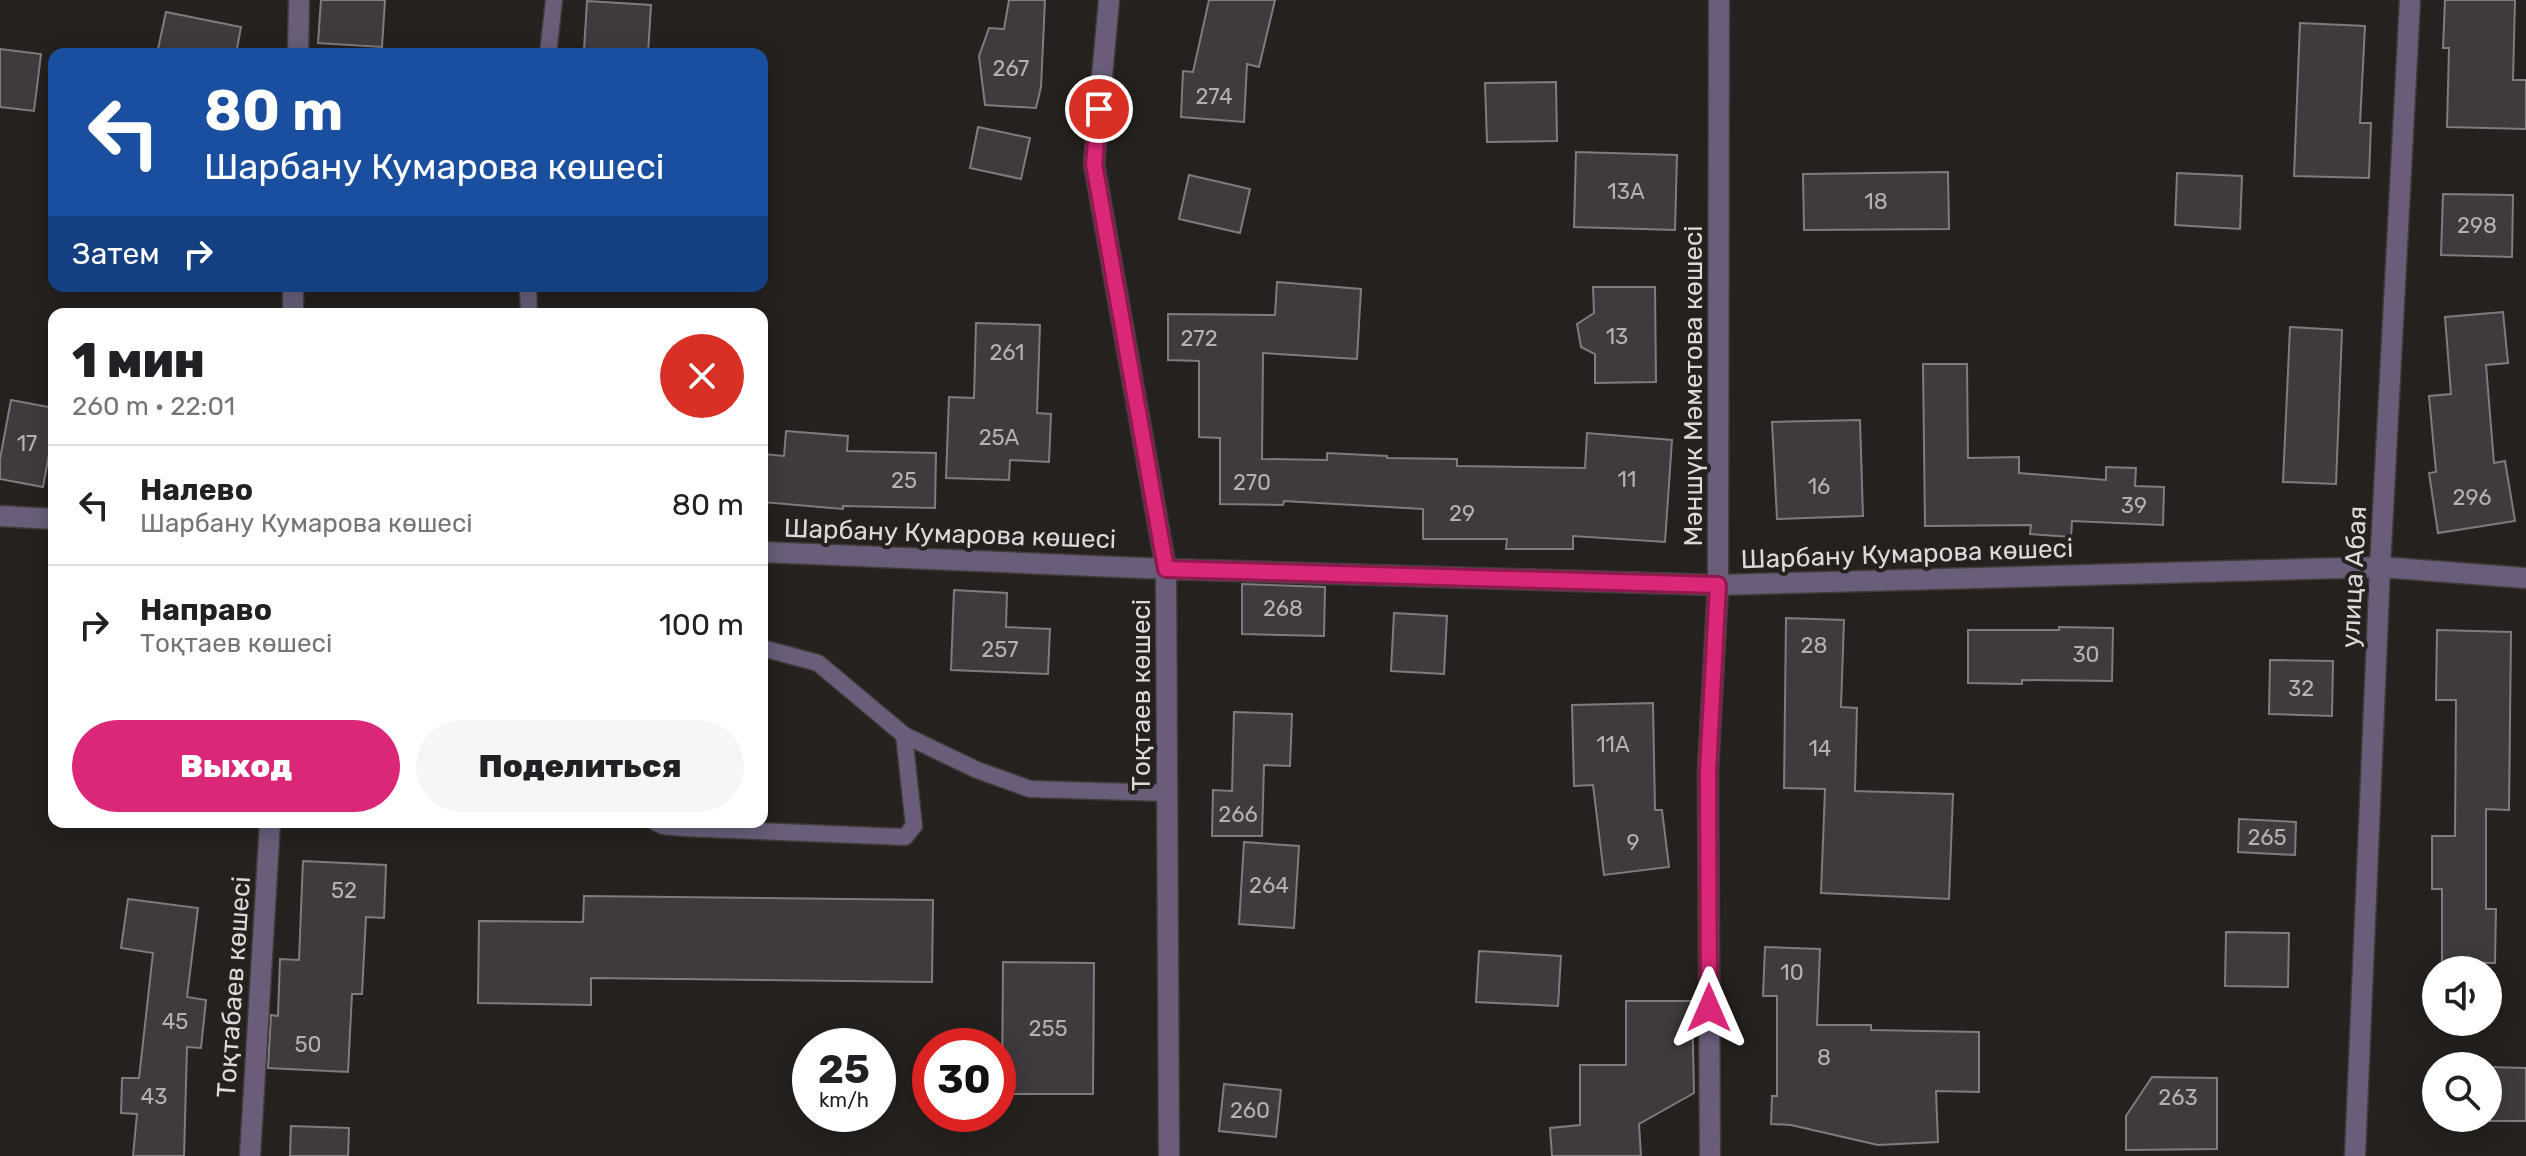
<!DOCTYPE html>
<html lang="ru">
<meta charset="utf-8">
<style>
body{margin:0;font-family:Rubik,sans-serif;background:#f6f6f6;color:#202124;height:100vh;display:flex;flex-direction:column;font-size:30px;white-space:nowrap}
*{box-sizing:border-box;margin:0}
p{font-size:26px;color:#757577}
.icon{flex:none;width:44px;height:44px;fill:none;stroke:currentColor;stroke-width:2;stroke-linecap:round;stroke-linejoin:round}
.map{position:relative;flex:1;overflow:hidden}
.panel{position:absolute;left:48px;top:308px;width:720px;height:520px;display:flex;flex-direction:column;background:#fff;border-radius:16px;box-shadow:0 4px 20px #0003}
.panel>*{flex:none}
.guide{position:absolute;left:48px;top:48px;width:720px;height:244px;border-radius:16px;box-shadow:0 4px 20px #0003;background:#1a4fa0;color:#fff;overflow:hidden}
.fabs{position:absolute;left:2422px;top:956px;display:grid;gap:16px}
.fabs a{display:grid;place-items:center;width:80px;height:80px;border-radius:50%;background:#fff;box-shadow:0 4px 20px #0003;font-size:40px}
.speed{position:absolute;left:792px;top:1028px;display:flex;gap:16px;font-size:40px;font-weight:700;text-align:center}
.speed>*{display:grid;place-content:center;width:104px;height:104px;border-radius:50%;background:#fff;box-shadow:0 4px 20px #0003;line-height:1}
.speed small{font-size:20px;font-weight:400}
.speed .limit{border:12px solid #d22;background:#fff;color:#111}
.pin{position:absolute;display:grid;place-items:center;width:68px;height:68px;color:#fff;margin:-34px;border:4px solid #fff;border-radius:50%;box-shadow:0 2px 8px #0007}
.me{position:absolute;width:88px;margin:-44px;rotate:0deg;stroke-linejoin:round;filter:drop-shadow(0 0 6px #0008)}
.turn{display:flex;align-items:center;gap:28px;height:168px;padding:0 24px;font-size:36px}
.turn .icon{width:104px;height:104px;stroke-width:2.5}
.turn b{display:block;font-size:56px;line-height:68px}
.then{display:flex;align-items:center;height:76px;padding:0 24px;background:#0003;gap:16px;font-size:30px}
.round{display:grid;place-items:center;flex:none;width:84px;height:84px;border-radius:42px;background:#f6f6f6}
.head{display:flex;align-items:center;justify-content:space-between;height:136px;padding:0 24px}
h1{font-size:48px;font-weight:800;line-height:60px}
.cta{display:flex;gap:16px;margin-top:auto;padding:16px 24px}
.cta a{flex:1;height:92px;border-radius:48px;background:#db2777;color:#fff;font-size:32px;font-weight:800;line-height:92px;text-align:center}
.cta a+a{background:#f6f6f6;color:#202124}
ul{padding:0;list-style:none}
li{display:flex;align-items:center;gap:24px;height:120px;padding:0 24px;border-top:2px solid #e0e0e0}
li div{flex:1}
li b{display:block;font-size:30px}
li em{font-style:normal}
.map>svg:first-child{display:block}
.building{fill:#3e3a3d;stroke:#807b7f;stroke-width:2}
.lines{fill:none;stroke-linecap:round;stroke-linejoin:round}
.service-casing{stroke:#3f3b38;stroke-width:19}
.minor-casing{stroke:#3f3b38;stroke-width:23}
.tertiary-casing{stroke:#3f3b38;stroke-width:23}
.service{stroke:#695d79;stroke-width:16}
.minor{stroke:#695d79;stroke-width:20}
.tertiary{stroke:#695d79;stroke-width:20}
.route-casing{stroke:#8e194d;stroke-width:20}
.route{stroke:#db2777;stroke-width:14}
.labels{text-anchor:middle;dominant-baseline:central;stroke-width:8;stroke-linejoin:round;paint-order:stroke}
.number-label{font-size:22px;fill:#b5b1b1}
.street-label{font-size:26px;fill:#ddd9d8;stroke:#25211e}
</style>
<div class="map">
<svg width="2526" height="1156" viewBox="0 0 2526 1156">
<rect width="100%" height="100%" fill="#25211e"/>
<g class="building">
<path d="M321 0H385L382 47 318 43Z"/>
<path d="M1009 0H1045L1041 87 1036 108 985 105 979 56 989 28 1004 29Z"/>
<path d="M1209 0H1275L1259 67 1247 64 1244 122 1181 117 1183 71 1193 72Z"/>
<path d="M2445 0H2515L2513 80H2526V129L2447 127 2449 48H2443Z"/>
<path d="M587 1 651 5 648 54 584 50Z"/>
<path d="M166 12 241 27 236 54H183L158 49Z"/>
<path d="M2300 23 2365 26 2360 123H2371L2369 178 2294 176Z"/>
<path d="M0 49 41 54 34 111 0 107Z"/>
<path d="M1556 82 1557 141 1487 142 1485 83Z"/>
<path d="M978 127 1030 138 1021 179 970 168Z"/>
<path d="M1576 152 1677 155 1675 230 1574 227Z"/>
<path d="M1948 172 1949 229 1804 230 1803 174Z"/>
<path d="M2177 173 2242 176 2240 229 2175 225Z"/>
<path d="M1189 175 1250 189 1240 233 1179 219Z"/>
<path d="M2443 194 2513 195 2512 257 2441 255Z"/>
<path d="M1277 282 1361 289 1357 359 1263 353 1262 459 1327 460V453L1387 456V458L1457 459V466L1585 468 1587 433 1672 440 1665 542 1573 536V549H1506L1507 539H1423V509L1284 501 1283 505 1220 504V438L1199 437V361L1168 360V314L1275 315Z"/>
<path d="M1593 287H1655L1656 382 1595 383V354L1581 347 1577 324 1594 313Z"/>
<path d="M2503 312 2508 363 2486 365 2494 463 2505 461 2515 521 2438 533 2429 473 2436 472 2429 396 2451 394 2445 317Z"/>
<path d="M976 323 1040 325 1037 413 1051 414 1049 462 1010 460 1009 480 946 478 949 397 974 398Z"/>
<path d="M2290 327 2342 330 2336 484 2283 482Z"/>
<path d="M1923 364H1967L1968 458 2019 457V473L2106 480V467L2136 468 2135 486 2164 487 2163 525 2072 521 2071 537 2030 534 2031 525 1925 526Z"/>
<path d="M11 400 54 408V427L43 487 0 479V459Z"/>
<path d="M1860 420 1863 516 1777 519 1772 422Z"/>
<path d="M786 431 848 436 847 451 936 453 935 508 843 506V509L762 502V454L784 456Z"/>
<path d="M1242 584 1325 587 1324 636 1242 634Z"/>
<path d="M954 590 1007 593 1006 627 1050 629 1048 674 951 670Z"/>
<path d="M1394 613 1447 616 1444 674 1391 671Z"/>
<path d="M1786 618 1844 620 1841 707 1857 708 1855 791 1953 794 1949 899 1821 893 1825 789 1784 788Z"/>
<path d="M2059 627 2113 628 2112 681 2022 680V684L1968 683V630H2059Z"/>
<path d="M2437 630 2511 632 2509 810 2486 809V909H2496L2495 963 2442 962V889H2432V836H2455L2456 700H2436Z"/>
<path d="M2270 660 2333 661 2332 716 2269 714Z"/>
<path d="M1653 703 1655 810H1662L1669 867 1604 875 1593 785 1574 786 1572 705Z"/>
<path d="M1234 712 1292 714 1290 766 1264 765 1262 836H1212L1213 790 1232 791Z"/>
<path d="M2239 819 2296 822 2295 855 2238 852Z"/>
<path d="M1244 842 1299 846 1294 928 1239 924Z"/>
<path d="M303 861 386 865 384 918 366 917 362 994H352L348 1072 268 1068 271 1015 278 1016 280 959 299 960Z"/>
<path d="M584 896 933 900 932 982 591 978V1005L478 1003 479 921 583 922Z"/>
<path d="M128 899 198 908 187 997 206 1000 201 1048 187 1047 184 1156H133L137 1114 121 1113 122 1078H139L153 953 121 948Z"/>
<path d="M2226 932 2289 933 2288 987 2225 986Z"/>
<path d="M1765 947 1820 949 1817 1025H1871V1030L1979 1032V1092L1936 1091 1938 1142 1878 1145 1791 1125 1771 1124 1772 1096H1777V996H1763Z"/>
<path d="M1479 951 1561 956 1558 1006 1476 1002Z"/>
<path d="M1003 962 1094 963 1093 1094H1002Z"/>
<path d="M1626 1001H1692L1694 1093 1639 1124 1641 1156H1552L1550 1128 1580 1125V1065H1626Z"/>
<path d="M2488 1067 2526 1068V1121H2488Z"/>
<path d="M2152 1077 2217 1078V1149L2126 1150V1116Z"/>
<path d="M1224 1084 1281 1090 1276 1137 1219 1131Z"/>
<path d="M291 1126 349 1128 348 1156H290Z"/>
</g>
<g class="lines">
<g class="service-casing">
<g id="service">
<path d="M548 54 554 0"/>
<path d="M528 286 529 314"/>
<path d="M762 648 818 663 904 735 977 770 1030 789 1167 793"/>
<path d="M655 822 663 826 685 828 905 837 914 826 904 735"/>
</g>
</g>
<g class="minor-casing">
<g id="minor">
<path d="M298 54 299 0"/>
<path d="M293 314V286"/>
<path d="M0 516 54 519"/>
<path d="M762 552 1166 569 1718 585 2380 567 2526 578"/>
<path d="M250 1156 270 822"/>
<path d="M1710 1156 1708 770 1718 585 1719 0"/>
</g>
</g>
<g class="tertiary-casing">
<g id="tertiary">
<path d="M1109 0 1094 164 1166 569 1169 1156"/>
<path d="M2355 1156 2380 567 2410 0"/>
</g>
</g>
<use href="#service" class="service"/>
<use href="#minor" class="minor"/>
<use href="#tertiary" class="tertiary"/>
</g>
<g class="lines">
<g class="route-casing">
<path id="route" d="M1099 109 1094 164 1166 569 1718 585 1708 770 1709 1008"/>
</g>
<use href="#route" class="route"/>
</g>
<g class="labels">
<g class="number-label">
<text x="1011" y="68">267</text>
<text x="1214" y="96">274</text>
<text x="1626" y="191">13А</text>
<text x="1876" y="201">18</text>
<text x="2477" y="225">298</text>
<text x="1617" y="336">13</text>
<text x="1199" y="338">272</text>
<text x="1007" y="352">261</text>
<text x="999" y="437">25А</text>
<text x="27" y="443">17</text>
<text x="1627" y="479">11</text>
<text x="904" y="480">25</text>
<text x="1252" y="482">270</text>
<text x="1819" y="486">16</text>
<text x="2472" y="497">296</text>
<text x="2134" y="505">39</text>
<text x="1462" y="513">29</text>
<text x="1283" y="608">268</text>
<text x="1814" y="645">28</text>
<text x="1000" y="649">257</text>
<text x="2086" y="654">30</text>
<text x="2301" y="688">32</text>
<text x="1613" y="744">11А</text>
<text x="1820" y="748">14</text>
<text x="1238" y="814">266</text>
<text x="2267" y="837">265</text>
<text x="1633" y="842">9</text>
<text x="1269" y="885">264</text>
<text x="344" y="890">52</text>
<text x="1792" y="972">10</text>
<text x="175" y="1021">45</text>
<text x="1048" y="1028">255</text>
<text x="308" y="1044">50</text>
<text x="1824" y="1057">8</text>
<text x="154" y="1096">43</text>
<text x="2178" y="1097">263</text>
<text x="1250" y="1110">260</text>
</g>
<g class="street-label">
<text transform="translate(1693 386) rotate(-90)">Мәншүк Мәметова көшесі</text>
<text transform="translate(950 534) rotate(2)">Шарбану Кумарова көшесі</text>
<text transform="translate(1907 554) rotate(-2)">Шарбану Кумарова көшесі</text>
<text transform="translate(2354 577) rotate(-87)">улица Абая</text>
<text transform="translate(1141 695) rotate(-90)">Тоқтаев көшесі</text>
<text transform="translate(234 987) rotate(-86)">Тоқтабаев көшесі</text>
</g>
</g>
</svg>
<div class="fabs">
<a><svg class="icon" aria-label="sound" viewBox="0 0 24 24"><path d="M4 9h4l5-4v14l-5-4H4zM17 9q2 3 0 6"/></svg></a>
<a><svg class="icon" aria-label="search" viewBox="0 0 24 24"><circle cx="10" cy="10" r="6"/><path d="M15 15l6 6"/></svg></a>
</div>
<div class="speed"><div>25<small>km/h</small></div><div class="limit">30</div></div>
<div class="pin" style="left:1099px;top:109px;background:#d93025"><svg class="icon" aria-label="arrive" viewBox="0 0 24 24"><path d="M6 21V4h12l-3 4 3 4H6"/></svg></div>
<svg class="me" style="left:1709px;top:1008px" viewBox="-20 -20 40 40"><path d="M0-17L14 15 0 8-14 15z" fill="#db2777" stroke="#fff" stroke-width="4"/></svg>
<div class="guide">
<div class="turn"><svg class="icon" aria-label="left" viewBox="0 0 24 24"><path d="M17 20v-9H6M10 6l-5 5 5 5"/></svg><div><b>80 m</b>Шарбану Кумарова көшесі</div></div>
<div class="then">Затем<svg class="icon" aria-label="right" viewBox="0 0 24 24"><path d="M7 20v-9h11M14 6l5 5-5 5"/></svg></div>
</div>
<section class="panel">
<div class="head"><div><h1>1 мин</h1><p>260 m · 22:01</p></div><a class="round" style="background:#d93025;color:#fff"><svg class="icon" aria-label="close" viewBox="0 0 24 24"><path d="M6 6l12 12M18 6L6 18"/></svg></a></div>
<ul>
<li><svg class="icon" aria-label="left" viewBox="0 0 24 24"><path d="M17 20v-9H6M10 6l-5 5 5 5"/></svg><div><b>Налево</b><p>Шарбану Кумарова көшесі</p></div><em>80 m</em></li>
<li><svg class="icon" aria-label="right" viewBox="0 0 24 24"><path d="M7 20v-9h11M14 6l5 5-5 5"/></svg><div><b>Направо</b><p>Тоқтаев көшесі</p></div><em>100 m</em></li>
</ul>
<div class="cta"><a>Выход</a><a>Поделиться</a></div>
</section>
</div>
